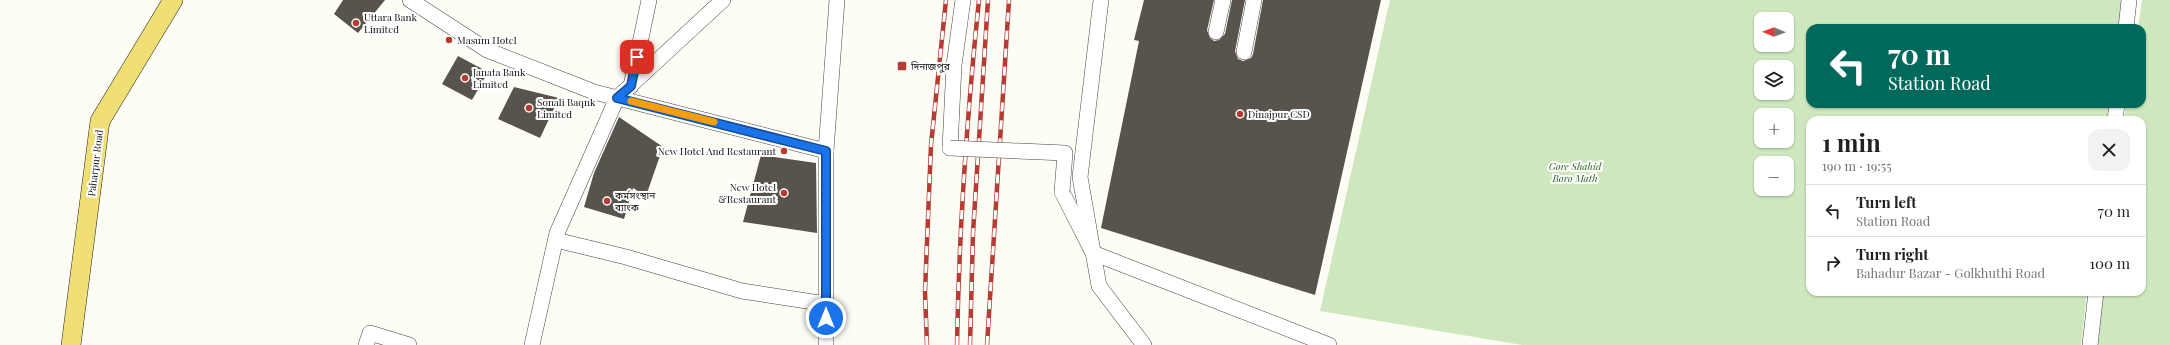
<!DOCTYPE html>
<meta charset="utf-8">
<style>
body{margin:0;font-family:"Playfair Display","Noto Sans Bengali",serif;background:#f2f2f2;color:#202124;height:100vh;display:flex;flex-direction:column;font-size:15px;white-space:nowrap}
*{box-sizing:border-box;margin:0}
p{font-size:13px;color:#757577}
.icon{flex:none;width:22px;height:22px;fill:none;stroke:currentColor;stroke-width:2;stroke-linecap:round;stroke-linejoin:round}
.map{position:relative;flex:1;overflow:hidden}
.drawer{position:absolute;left:1806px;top:116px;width:340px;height:180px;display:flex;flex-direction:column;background:#fff;border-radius:12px;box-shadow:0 1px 3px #0004}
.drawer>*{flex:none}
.guide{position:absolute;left:1806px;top:24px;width:340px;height:84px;border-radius:12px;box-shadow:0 1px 3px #0004;background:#00695c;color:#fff;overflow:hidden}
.needle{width:26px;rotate:271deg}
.buttons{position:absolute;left:1754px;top:12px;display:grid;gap:8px}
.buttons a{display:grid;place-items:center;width:40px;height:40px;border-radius:8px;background:#fff;box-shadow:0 1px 3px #0004;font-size:20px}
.pin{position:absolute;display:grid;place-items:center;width:34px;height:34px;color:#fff;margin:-17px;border-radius:8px;box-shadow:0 2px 6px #0006}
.me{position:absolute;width:44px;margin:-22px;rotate:0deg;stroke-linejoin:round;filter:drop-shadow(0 0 3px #0008)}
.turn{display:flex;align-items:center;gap:14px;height:84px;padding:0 16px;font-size:18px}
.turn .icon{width:52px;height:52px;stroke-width:2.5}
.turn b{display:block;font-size:28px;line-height:34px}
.round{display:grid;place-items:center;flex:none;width:42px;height:42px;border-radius:12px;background:#f2f2f2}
.summary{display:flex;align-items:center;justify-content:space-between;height:68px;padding:0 16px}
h1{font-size:24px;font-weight:700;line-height:30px}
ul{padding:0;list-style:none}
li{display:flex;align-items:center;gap:12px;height:52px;padding:0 16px;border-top:1px solid #e0e0e0}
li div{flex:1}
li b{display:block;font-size:15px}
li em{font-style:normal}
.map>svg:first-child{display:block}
.green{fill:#cfe7bf;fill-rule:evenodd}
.building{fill:#58534d}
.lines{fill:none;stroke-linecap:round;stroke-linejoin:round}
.minor-casing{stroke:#434343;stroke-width:16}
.major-casing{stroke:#212121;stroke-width:20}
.minor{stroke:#fff;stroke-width:15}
.major{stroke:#efdf74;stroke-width:19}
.rail-casing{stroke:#b83b31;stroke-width:4.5}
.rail{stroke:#fff;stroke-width:3;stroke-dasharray:9;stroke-linecap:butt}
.minor-bridge-casing{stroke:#434343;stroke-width:16;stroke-linecap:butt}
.minor-bridge{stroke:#fff;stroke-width:15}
.route-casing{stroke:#114b97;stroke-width:10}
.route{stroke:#1a73e8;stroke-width:7}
.slow{stroke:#f59e0b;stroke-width:7}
.poi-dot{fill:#b83b31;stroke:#fff;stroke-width:1.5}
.labels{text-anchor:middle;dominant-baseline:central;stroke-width:4;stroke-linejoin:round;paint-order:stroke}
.poi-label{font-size:10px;fill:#101010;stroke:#fff;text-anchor:start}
.street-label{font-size:10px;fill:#101010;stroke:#fff}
.park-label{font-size:10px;font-style:italic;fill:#2a6524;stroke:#fff}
</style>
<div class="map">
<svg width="2170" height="345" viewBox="0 0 2170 345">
<rect width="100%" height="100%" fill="#fefdf5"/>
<g class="green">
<path d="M1390 0H2122L2118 28H1810V104H2109L2107 120H1810V292H2087L2081 345H1522L1320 311ZM1761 19H1787V45H1761ZM1761 67H1787V93H1761ZM1761 115H1787V141H1761ZM1761 163H1787V189H1761Z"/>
<path d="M2142 0H2170V345H2095L2101 292H2142V120H2124L2126 104H2142V28H2138Z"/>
</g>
<g class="building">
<path d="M343 0H385L358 33 334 14Z"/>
<path d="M1144 0H1214L1207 30 1210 38 1214 41 1219 40 1225 34 1232 0H1245L1235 51 1238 59 1243 61 1251 58 1253 54 1263 0H1381L1315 295 1101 228 1139 41 1134 40Z"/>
<path d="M458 56 488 72 472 100 442 84Z"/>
<path d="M514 87 559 98 540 138 498 119Z"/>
<path d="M619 117 663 147 646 196 633 188 624 219 584 207 594 173Z"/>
<path d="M761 155 816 163 817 233 743 222Z"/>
</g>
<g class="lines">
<g class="minor-casing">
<g id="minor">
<path d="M410 0 487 50 594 92 826 151"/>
<path d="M1101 0 1080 177 1099 286 1144 345"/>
<path d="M2126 28 2129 0"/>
<path d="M1216 32 1223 0"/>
<path d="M1244 52 1254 0"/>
<path d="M631 86 649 0"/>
<path d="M2115 120 2117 104"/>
<path d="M950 148 954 65 963 0"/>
<path d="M1062 192 1093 253 1329 345"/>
<path d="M556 240 626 257 742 291 826 304"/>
<path d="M366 345 370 333 409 345"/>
<path d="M532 345 557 233 617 98 723 0"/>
<path d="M826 345V151L837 0"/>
<path d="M2090 345 2096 292"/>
</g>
</g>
<g class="major-casing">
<path id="major" d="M71 345 100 121 173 0"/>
</g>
<use href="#minor" class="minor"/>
<use href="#major" class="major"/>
<g class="rail-casing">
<g id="rail">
<path d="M927 345 925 292 931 145 946 0"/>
<path d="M957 345C959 230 967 115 979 0"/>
<path d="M970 345 973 233 988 0"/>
<path d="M987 345 1009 0"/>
</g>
</g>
<use href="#rail" class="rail"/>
<g class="minor-bridge-casing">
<path id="minor-bridge" d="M950 148 1065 153 1062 192"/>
</g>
<use href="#minor-bridge" class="minor-bridge"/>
</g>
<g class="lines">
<g class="route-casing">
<path id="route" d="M637 57 631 86 617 98 826 151V318"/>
</g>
<use href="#route" class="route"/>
<path class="slow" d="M631 101 714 122"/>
</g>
<g class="poi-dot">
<circle cx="356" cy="23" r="4"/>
<circle cx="449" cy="40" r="4"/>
<rect x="897" y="61" width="10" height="10" rx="2"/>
<circle cx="465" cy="78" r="4"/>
<circle cx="529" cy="108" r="4"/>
<circle cx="1240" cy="114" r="4"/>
<circle cx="784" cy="151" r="4"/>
<circle cx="784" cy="193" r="4"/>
<circle cx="607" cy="201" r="4"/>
</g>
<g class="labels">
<g class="poi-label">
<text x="364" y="17">Uttara Bank<tspan x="364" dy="12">Limited</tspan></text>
<text x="457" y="40">Masum Hotel</text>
<text x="911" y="66">দিনাজপুর</text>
<text x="473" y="72">Janata Bank<tspan x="473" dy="12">Limited</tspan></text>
<text x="537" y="102">Sonali Baqnk<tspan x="537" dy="12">Limited</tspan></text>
<text x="1248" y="114">Dinajpur CSD</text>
<text x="776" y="151" text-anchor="end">New Hotel And Restaurant</text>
<text x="776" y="187" text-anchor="end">New Hotel<tspan x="776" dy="12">&amp;Restaurant</tspan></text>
<text x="615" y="195">কর্মসংস্থান<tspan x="615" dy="12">ব্যাংক</tspan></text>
</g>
<g class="street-label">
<text transform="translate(95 163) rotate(-83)">Paharpur Road</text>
</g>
<g class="park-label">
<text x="1575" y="166">Gore Shahid<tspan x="1575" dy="12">Boro Math</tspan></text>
</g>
</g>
</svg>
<div class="buttons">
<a><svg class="needle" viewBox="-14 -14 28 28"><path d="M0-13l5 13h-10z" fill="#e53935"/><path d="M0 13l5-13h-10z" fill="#757577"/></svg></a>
<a><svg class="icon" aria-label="layers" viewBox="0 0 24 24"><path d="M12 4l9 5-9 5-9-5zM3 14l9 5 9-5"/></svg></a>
<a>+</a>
<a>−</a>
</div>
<div class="pin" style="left:637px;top:57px;background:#d93025"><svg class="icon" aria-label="arrive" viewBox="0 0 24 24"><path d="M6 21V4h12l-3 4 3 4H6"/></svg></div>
<svg class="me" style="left:826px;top:318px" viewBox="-20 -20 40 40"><circle r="17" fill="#1a73e8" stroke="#fff" stroke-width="3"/><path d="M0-11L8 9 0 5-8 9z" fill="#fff"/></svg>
<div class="guide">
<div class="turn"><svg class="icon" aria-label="left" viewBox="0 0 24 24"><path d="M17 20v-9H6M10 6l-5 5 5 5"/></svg><div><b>70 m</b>Station Road</div></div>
</div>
<section class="drawer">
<div class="summary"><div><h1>1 min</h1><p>190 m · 19:55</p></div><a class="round"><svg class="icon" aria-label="close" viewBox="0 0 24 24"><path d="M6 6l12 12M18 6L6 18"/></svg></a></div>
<ul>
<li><svg class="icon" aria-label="left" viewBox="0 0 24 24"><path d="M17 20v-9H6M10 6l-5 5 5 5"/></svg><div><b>Turn left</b><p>Station Road</p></div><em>70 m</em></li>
<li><svg class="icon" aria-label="right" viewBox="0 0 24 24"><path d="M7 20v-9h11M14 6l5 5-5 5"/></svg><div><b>Turn right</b><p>Bahadur Bazar - Golkhuthi Road</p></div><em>100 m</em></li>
</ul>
</section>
</div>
